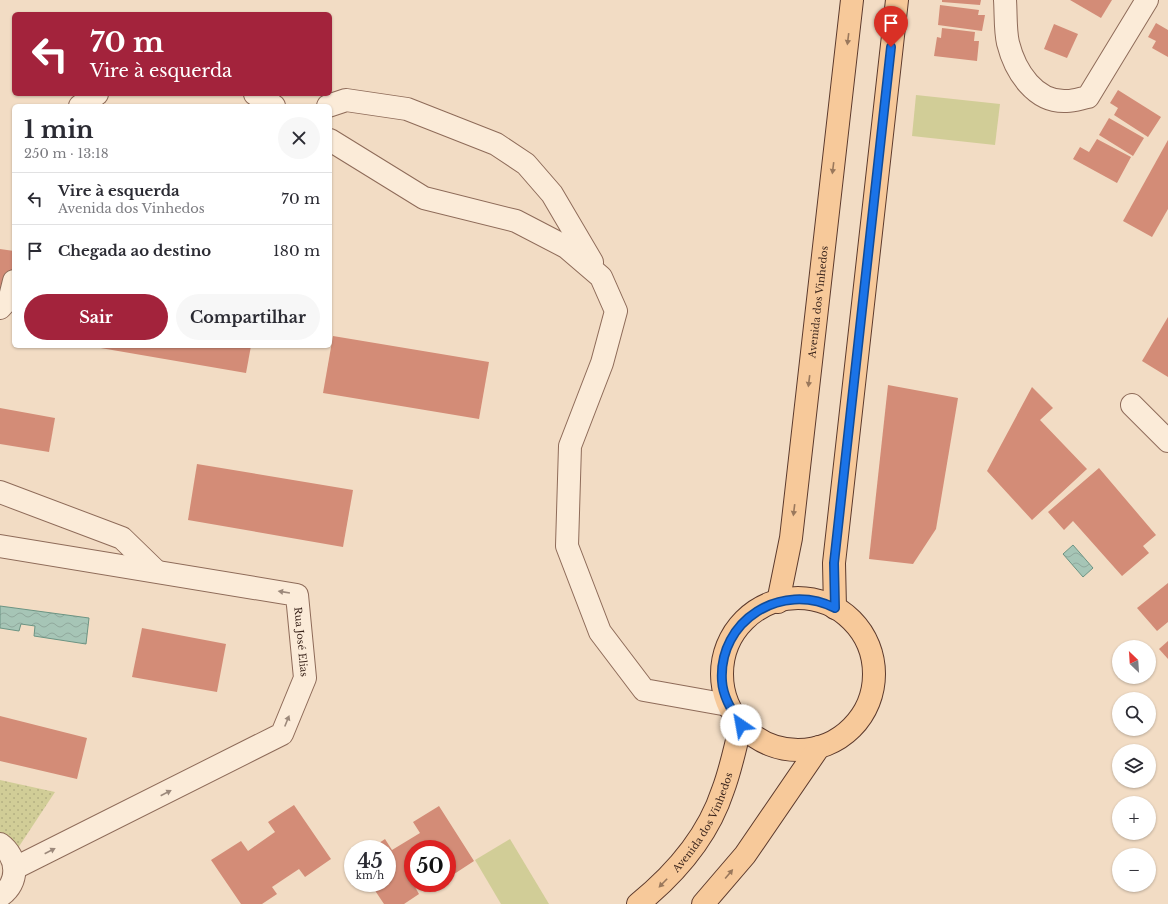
<!DOCTYPE html>
<html lang="pt">
<meta charset="utf-8">
<style>
body{margin:0;font-family:"Libre Baskerville",serif;background:#f7f7f7;color:#2b2b33;height:100vh;display:flex;flex-direction:column;font-size:15px;white-space:nowrap}
*{box-sizing:border-box;margin:0}
p{font-size:13px;color:#7c7c81}
.icon{flex:none;width:22px;height:22px;fill:none;stroke:currentColor;stroke-width:2;stroke-linecap:round;stroke-linejoin:round}
.map{position:relative;flex:1;overflow:hidden}
.sheet{position:absolute;left:12px;top:104px;width:320px;height:244px;display:flex;flex-direction:column;background:#fff;border-radius:6px;box-shadow:0 1px 3px #0004}
.sheet>*{flex:none}
.top-card{position:absolute;left:12px;top:12px;width:320px;height:84px;border-radius:6px;box-shadow:0 1px 3px #0004;background:#a3233c;color:#fff;overflow:hidden}
.needle{width:26px;rotate:335deg}
.tools{position:absolute;left:1112px;top:640px;display:grid;gap:8px}
.tools a{display:grid;place-items:center;width:44px;height:44px;border-radius:50%;background:#fff;box-shadow:0 1px 3px #0004;font-size:20px}
.speed{position:absolute;left:344px;top:840px;display:flex;gap:8px;font-size:20px;font-weight:700;text-align:center}
.speed>*{display:grid;place-content:center;width:52px;height:52px;border-radius:50%;background:#fff;box-shadow:0 1px 3px #0004;line-height:1}
.speed small{font-size:10px;font-weight:400}
.speed .limit{border:6px solid #d22;background:#fff;color:#111}
.pin{position:absolute;display:grid;place-items:center;width:34px;height:34px;color:#fff;margin:-41px -17px;border-radius:50% 50% 50% 0;rotate:-45deg;box-shadow:0 0 4px #0007}
.pin .icon{rotate:45deg}
.me{position:absolute;width:44px;margin:-22px;rotate:327deg;stroke-linejoin:round;filter:drop-shadow(0 0 3px #0008)}
.turn{display:flex;align-items:center;gap:14px;height:84px;padding:0 12px;font-size:18px}
.turn .icon{width:52px;height:52px;stroke-width:2.5}
.turn b{display:block;font-size:28px;line-height:34px}
.round{display:grid;place-items:center;flex:none;width:42px;height:42px;border-radius:21px;background:#f7f7f7}
.head{display:flex;align-items:center;justify-content:space-between;height:68px;padding:0 12px}
h1{font-size:24px;font-weight:700;line-height:30px}
.primary-button{display:flex;gap:8px;margin-top:auto;padding:8px 12px}
.primary-button a{flex:1;height:46px;border-radius:24px;background:#a3233c;color:#fff;font-size:16px;font-weight:700;line-height:46px;text-align:center}
.primary-button a+a{background:#f7f7f7;color:#2b2b33}
ul{padding:0;list-style:none}
li{display:flex;align-items:center;gap:12px;height:52px;padding:0 12px;border-top:1px solid #e1e1e2}
li div{flex:1}
li b{display:block;font-size:15px}
li em{font-style:normal}
.map>svg:first-child{display:block}
.grass{fill:#d1cd97}
.garden{fill:url(#garden-dots)}
.water{fill:url(#water-waves);stroke:#6c9483}
.building{fill:#d38c77}
.lines{fill:none;stroke-linecap:round;stroke-linejoin:round}
.minor-casing{stroke:#8e6b59;stroke-width:24}
.major-casing{stroke:#5c3a2d;stroke-width:24}
.minor{stroke:#fbebd8;stroke-width:22}
.major{stroke:#f7c99a;stroke-width:22}
.oneway{fill:#9a785c}
.oneway2{fill:#9c897b}
.route-casing{stroke:#114b97;stroke-width:10}
.route{stroke:#1a73e8;stroke-width:7}
.labels{text-anchor:middle;dominant-baseline:central;stroke-width:4;stroke-linejoin:round;paint-order:stroke}
.street-label{font-size:10px;fill:#3d271e;stroke:#f8e7d4}
</style>
<div class="map">
<svg width="1168" height="904" viewBox="0 0 1168 904">
<defs>
<pattern id="garden-dots" width="8" height="8" patternUnits="userSpaceOnUse"><rect width="8" height="8" fill="#d1cd97"/><path d="M2 2h.1M6 6h.1" fill="none" stroke="#b4b082" stroke-width="1.8" stroke-linecap="round"/></pattern>
<pattern id="water-waves" width="16" height="10" patternUnits="userSpaceOnUse"><rect width="16" height="10" fill="#a6c5b6"/><path d="M0 5q4-4 8 0t8 0" fill="none" stroke="#90a99c"/></pattern>
</defs>
<rect width="100%" height="100%" fill="#f2dcc4"/>
<g class="grass">
<path d="M916 95 1000 104 995 145 912 136Z"/>
<path d="M510 839 549 904H501L475 860Z"/>
</g>
<path class="garden" d="M0 780 55 792 12 857 0 844Z"/>
<g class="water">
<path d="M1073 545 1093 568 1083 577 1063 554Z"/>
<path d="M0 606 89 618 86 644 34 636 35 626 21 624 19 631 0 628Z"/>
</g>
<g class="building">
<path d="M942 0H981L980 5 942 2Z"/>
<path d="M1070 0H1112L1101 18Z"/>
<path d="M940 5 979 10 978 15H985L982 31 938 25Z"/>
<path d="M1156 23 1168 30V57L1152 48 1156 41 1148 37Z"/>
<path d="M1054 24 1078 34 1067 58 1044 49Z"/>
<path d="M942 28 975 32 974 41H979L977 61 934 56 937 37 941 38Z"/>
<path d="M1118 90 1161 117 1148 137 1114 115 1118 108 1110 103Z"/>
<path d="M1109 118 1144 138 1133 156 1099 135Z"/>
<path d="M1097 139 1131 157 1117 183 1073 159 1080 147 1089 152Z"/>
<path d="M1168 140V209L1152 237 1123 221Z"/>
<path d="M0 249 14 251V294L0 292Z"/>
<path d="M1168 317V377L1142 361Z"/>
<path d="M333 336 489 362 479 419 323 393Z"/>
<path d="M89 346H251L246 373Z"/>
<path d="M888 385 958 398 936 529 913 564 869 559Z"/>
<path d="M1032 387 1053 408 1040 420 1087 469 1032 520 987 471Z"/>
<path d="M0 408 55 418 49 452 0 444Z"/>
<path d="M197 464 353 490 343 547 188 520Z"/>
<path d="M1099 468 1156 535 1143 546 1149 553 1122 576 1073 521 1064 530 1048 512Z"/>
<path d="M1168 583V622L1157 631 1137 608Z"/>
<path d="M142 628 226 644 217 692 132 677Z"/>
<path d="M1168 641V659L1159 649Z"/>
<path d="M0 716 87 738 77 779 0 761Z"/>
<path d="M294 805 331 859 305 877 299 869 272 887 277 894 262 904H241L211 860 241 841 248 851 275 832 268 822Z"/>
<path d="M439 806 474 861 448 878 447 849H413V883H422L415 887 419 894 404 904H384L370 883H387V849H370L385 839 392 850 420 833 413 822Z"/>
</g>
<g class="lines">
<g class="minor-casing">
<g id="minor">
<path d="M1005 0C1006 14 1005 30 1008 43 1015 71 1035 103 1067 101 1074 101 1082 98 1088 97L1147 0"/>
<path d="M255 94 274 106"/>
<path d="M80 106 97 94"/>
<path d="M328 106 346 100 407 109 496 144 526 164 552 194 592 262"/>
<path d="M330 140 424 198 516 221 566 247 601 277 616 311 602 363 570 446 567 546 600 632 644 690 728 705"/>
<path d="M0 308 10 297 14 281"/>
<path d="M1132 405 1168 441"/>
<path d="M0 492 122 538 156 571"/>
<path id="s1" d="M0 546 297 595 305 678 282 734 15 868"/>
<path d="M0 844C18 857 20 883 0 896"/>
</g>
</g>
<g class="major-casing">
<g id="major">
<circle cx="798" cy="674" r="76"/>
<path id="s2" d="M778 602 791 538 852 0"/>
<path d="M835 608 834 563 897 0"/>
<path id="s3" d="M638 904C675 874 708 836 723 790 731 769 735 747 741 725"/>
<path d="M703 904 745 855 819 747"/>
</g>
</g>
<use href="#minor" class="minor"/>
<use href="#major" class="major"/>
</g>
<defs><path id="oneway-solid" d="M-6-.8H1V-3.2L6.5 0L1 3.2V.8H-6Z"/></defs>
<g class="oneway">
<use href="#oneway-solid" transform="translate(848 39) rotate(97)"/>
<use href="#oneway-solid" transform="translate(833 168) rotate(97)"/>
<use href="#oneway-solid" transform="translate(809 381) rotate(97)"/>
<use href="#oneway-solid" transform="translate(794 510) rotate(97)"/>
<use href="#oneway-solid" transform="translate(729 874) rotate(-50)"/>
<use href="#oneway-solid" transform="translate(663 883) rotate(134)"/>
</g>
<g class="oneway2">
<use href="#oneway-solid" transform="translate(284 592) rotate(-171)"/>
<use href="#oneway-solid" transform="translate(287 721) rotate(-68)"/>
<use href="#oneway-solid" transform="translate(166 793) rotate(-27)"/>
<use href="#oneway-solid" transform="translate(50 851) rotate(-27)"/>
</g>
<g class="lines">
<g class="route-casing">
<path id="route" d="M741 725C733 712 723 698 722 681 718 620 782 581 835 608L834 563 891 47"/>
</g>
<use href="#route" class="route"/>
</g>
<g class="labels">
<g class="street-label">
<text stroke="none"><textPath href="#s2" startOffset="303">Avenida dos Vinhedos</textPath></text>
<text stroke="none"><textPath href="#s1" startOffset="348">Rua José Elias</textPath></text>
<text stroke="none"><textPath href="#s3" startOffset="106">Avenida dos Vinhedos</textPath></text>
</g>
</g>
</svg>
<div class="tools">
<a><svg class="needle" viewBox="-14 -14 28 28"><path d="M0-13l5 13h-10z" fill="#e53935"/><path d="M0 13l5-13h-10z" fill="#7c7c81"/></svg></a>
<a><svg class="icon" aria-label="search" viewBox="0 0 24 24"><circle cx="10" cy="10" r="6"/><path d="M15 15l6 6"/></svg></a>
<a><svg class="icon" aria-label="layers" viewBox="0 0 24 24"><path d="M12 4l9 5-9 5-9-5zM3 14l9 5 9-5"/></svg></a>
<a>+</a>
<a>−</a>
</div>
<div class="speed"><div>45<small>km/h</small></div><div class="limit">50</div></div>
<div class="pin" style="left:891px;top:47px;background:#d93025"><svg class="icon" aria-label="arrive" viewBox="0 0 24 24"><path d="M6 21V4h12l-3 4 3 4H6"/></svg></div>
<svg class="me" style="left:741px;top:725px" viewBox="-20 -20 40 40"><circle r="19" fill="#fff"/><path d="M0-13L10 11 0 6-10 11z" fill="#1a73e8"/></svg>
<div class="top-card">
<div class="turn"><svg class="icon" aria-label="left" viewBox="0 0 24 24"><path d="M17 20v-9H6M10 6l-5 5 5 5"/></svg><div><b>70 m</b>Vire à esquerda</div></div>
</div>
<section class="sheet">
<div class="head"><div><h1>1 min</h1><p>250 m · 13:18</p></div><a class="round"><svg class="icon" aria-label="close" viewBox="0 0 24 24"><path d="M6 6l12 12M18 6L6 18"/></svg></a></div>
<ul>
<li><svg class="icon" aria-label="left" viewBox="0 0 24 24"><path d="M17 20v-9H6M10 6l-5 5 5 5"/></svg><div><b>Vire à esquerda</b><p>Avenida dos Vinhedos</p></div><em>70 m</em></li>
<li><svg class="icon" aria-label="arrive" viewBox="0 0 24 24"><path d="M6 21V4h12l-3 4 3 4H6"/></svg><div><b>Chegada ao destino</b></div><em>180 m</em></li>
</ul>
<div class="primary-button"><a>Sair</a><a>Compartilhar</a></div>
</section>
</div>
